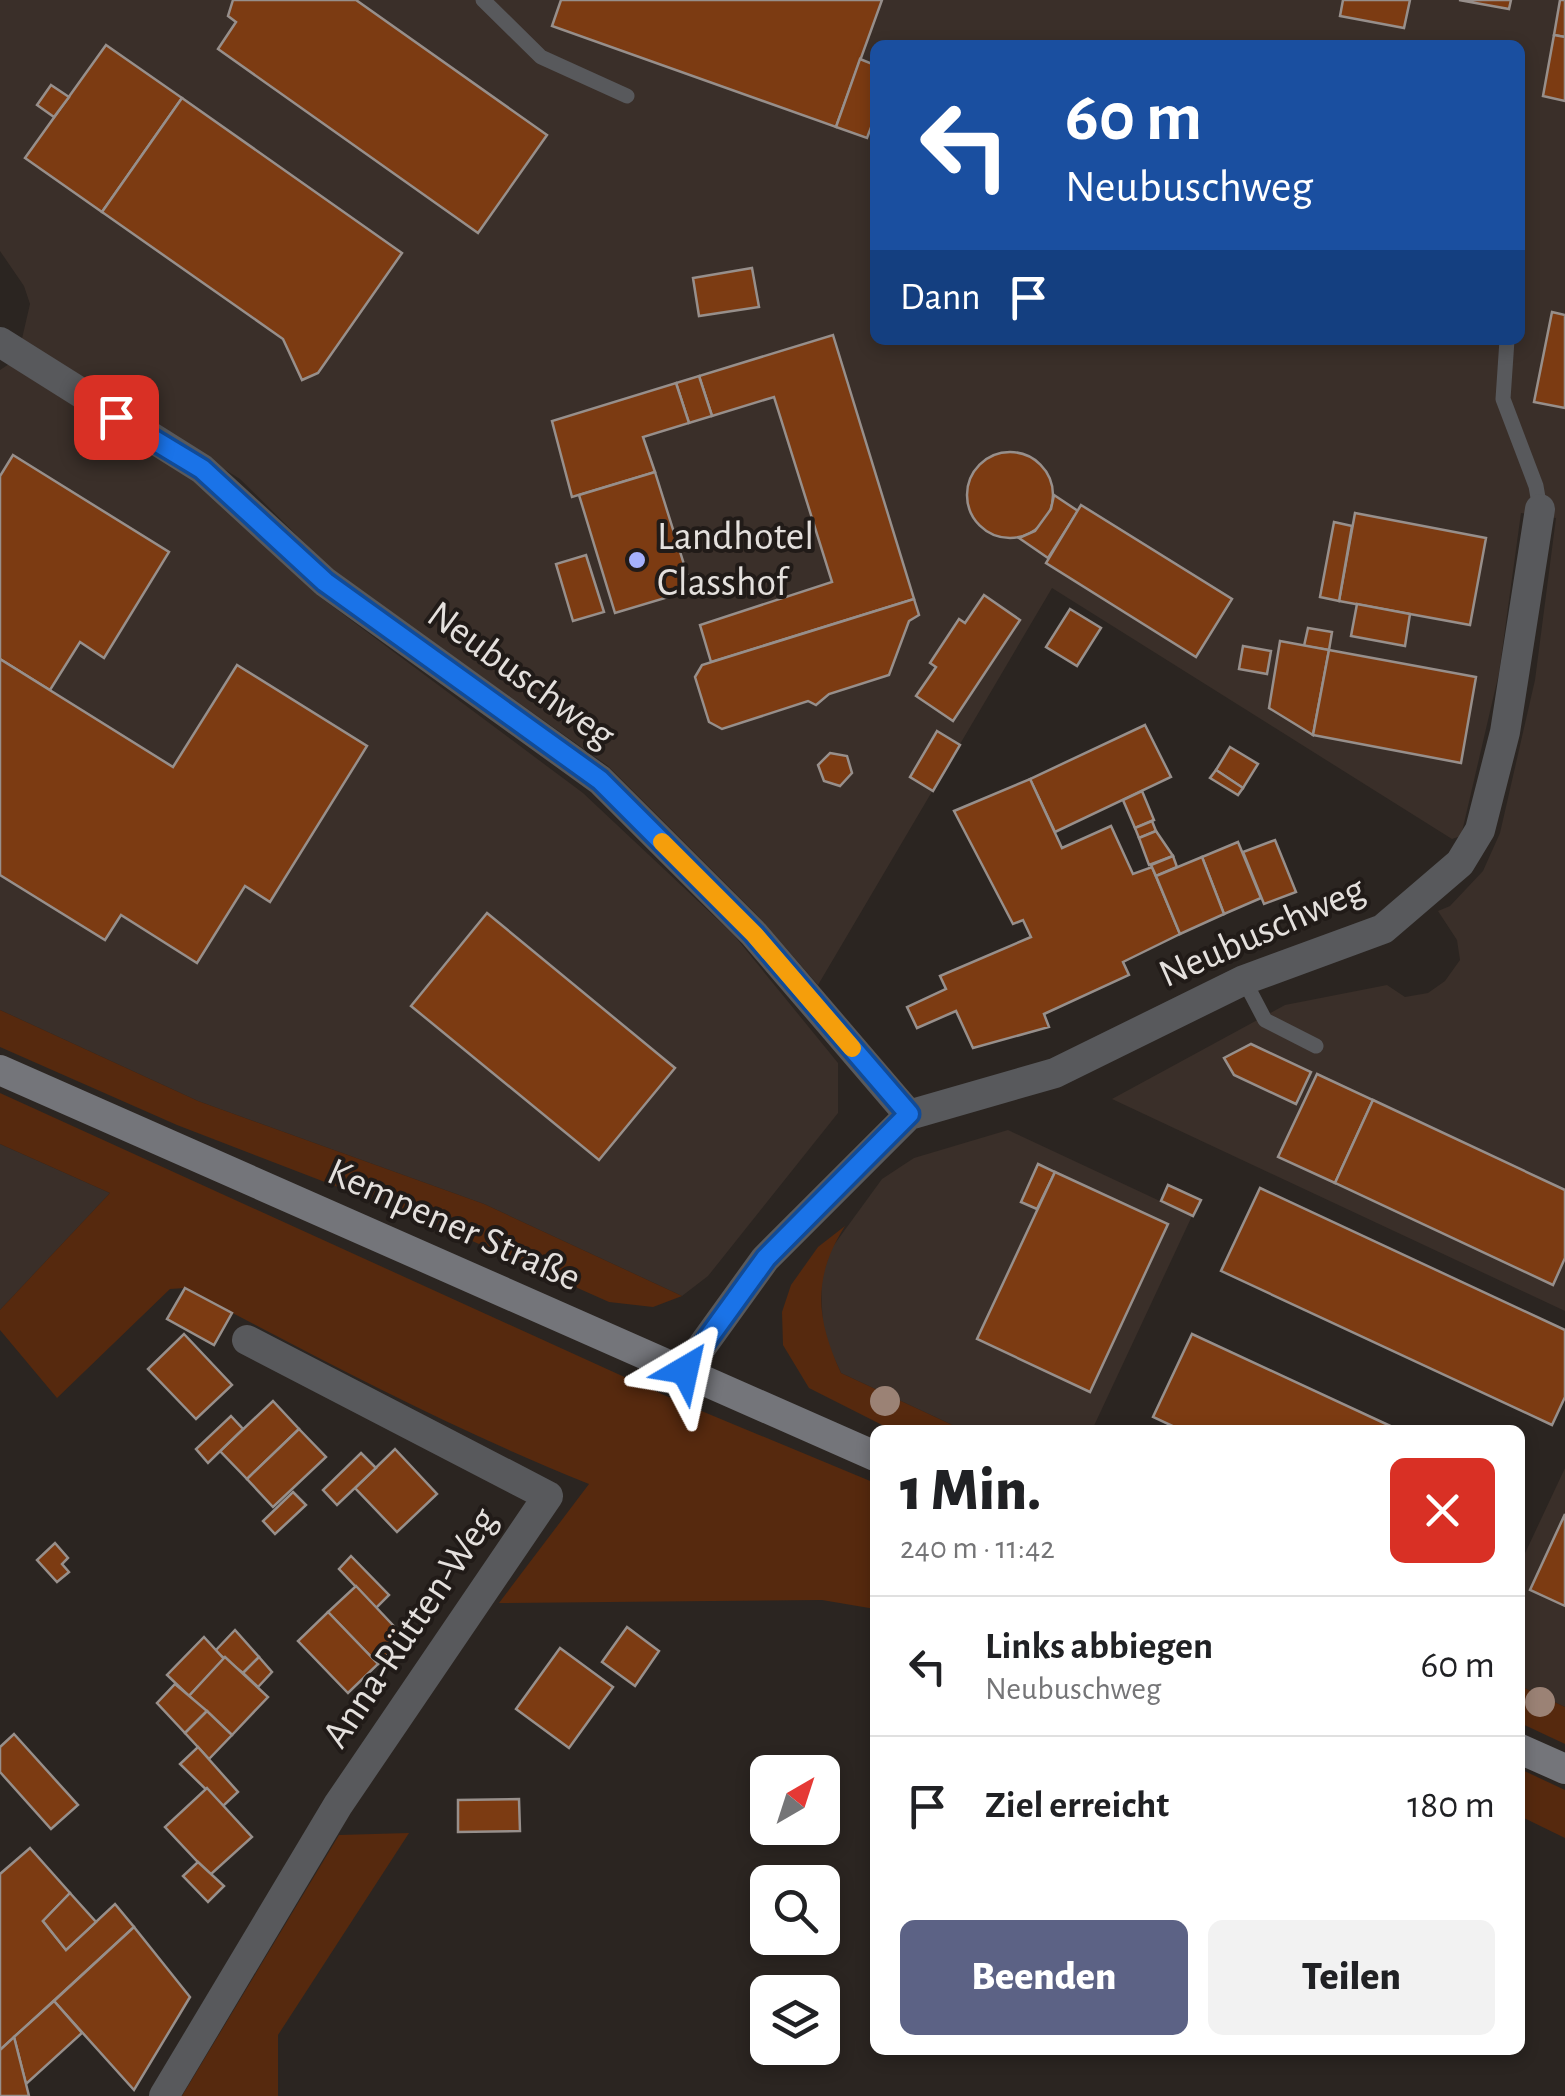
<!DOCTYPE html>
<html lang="de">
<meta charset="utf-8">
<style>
body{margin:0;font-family:"Alegreya Sans",sans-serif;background:#f2f2f2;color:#202124;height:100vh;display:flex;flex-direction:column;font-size:38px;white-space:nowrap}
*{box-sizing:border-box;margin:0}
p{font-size:32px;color:#757577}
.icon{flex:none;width:55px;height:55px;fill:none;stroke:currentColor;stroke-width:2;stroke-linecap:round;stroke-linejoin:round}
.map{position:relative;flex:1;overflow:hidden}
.drawer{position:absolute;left:870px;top:1425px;width:655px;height:630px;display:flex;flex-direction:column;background:#fff;border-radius:15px;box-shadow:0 5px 15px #0003}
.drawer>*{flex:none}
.hud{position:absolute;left:870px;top:40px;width:655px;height:305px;border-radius:15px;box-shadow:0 5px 15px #0003;background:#1a4fa0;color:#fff;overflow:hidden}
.needle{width:65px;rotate:39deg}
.controls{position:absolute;left:750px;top:1755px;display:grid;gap:20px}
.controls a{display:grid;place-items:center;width:90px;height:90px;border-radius:15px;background:#fff;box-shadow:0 5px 15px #0003;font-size:50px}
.pin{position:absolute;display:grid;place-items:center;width:85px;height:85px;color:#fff;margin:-42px;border-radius:20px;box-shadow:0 5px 15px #0006}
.me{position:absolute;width:110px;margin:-55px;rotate:36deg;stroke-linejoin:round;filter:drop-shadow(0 0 8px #0008)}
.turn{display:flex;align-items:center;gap:35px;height:210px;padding:0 30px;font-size:45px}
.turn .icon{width:130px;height:130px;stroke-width:2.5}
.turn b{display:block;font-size:70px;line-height:85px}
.then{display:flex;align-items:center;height:95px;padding:0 30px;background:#0003;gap:20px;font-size:38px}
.round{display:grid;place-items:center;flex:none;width:105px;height:105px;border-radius:15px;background:#f2f2f2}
.overview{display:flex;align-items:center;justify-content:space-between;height:170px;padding:0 30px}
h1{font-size:60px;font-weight:800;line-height:75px}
.cta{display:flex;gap:20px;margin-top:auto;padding:20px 30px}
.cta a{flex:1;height:115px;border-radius:15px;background:#5c6285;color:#fff;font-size:40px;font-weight:800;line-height:115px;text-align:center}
.cta a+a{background:#f2f2f2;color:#202124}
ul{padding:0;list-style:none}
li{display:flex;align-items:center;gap:30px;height:140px;padding:0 30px;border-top:2px solid #e0e0e0}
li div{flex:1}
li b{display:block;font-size:38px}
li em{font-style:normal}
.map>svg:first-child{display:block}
.built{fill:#3a2f29;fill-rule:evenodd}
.green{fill:#56290e}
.building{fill:#7c3b12;stroke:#978f8b;stroke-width:2.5}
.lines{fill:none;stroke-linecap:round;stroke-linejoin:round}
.lane{stroke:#58595c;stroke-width:15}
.street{stroke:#58595c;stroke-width:30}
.secondary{stroke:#74757a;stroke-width:30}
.tree{fill:#9b8275}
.route-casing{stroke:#114b97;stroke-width:25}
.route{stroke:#1a73e8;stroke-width:18}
.slow{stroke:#f59e0b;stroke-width:18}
.poi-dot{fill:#a6b1fc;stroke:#211b18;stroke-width:4}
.labels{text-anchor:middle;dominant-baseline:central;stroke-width:8;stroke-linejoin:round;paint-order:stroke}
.poi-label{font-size:40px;fill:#e4e0dd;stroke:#211b18;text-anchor:start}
.street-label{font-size:40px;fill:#e4e0dd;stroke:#211b18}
</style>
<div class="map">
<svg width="1565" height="2096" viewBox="0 0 1565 2096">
<rect width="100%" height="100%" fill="#2b2521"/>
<g class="built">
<path d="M0 0H1565V1311L1112 1099 1285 1005 1387 985 1405 997 1428 993 1445 981 1460 960 1457 940 1438 911 1450 906 1483 871 1500 833 1535 680 1556 518 1521 513 1499 673 1461 836 1452 839 1052 588 818 985 757 915 608 766 335 573 240 479 21 343 30 304 24 286 0 251ZM875 45H1520V340H875Z"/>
<path d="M9 364 193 477 316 594 583 793 733 934 838 1063V1113L708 1276 682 1296 484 1204 198 1101 0 1010V370Z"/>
<path d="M1008 1130 1192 1216 1092 1430H963L841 1373 823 1334 821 1280 831 1249 882 1179 914 1158Z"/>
<path d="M0 1144 110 1193 0 1310Z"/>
<path d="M1565 1468V1707L1520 1686V1564Z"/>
</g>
<g class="green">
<path d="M0 1010 198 1101 484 1204 682 1296 653 1307 609 1302 434 1224 177 1125 0 1047Z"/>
<path d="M0 1093 675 1400 875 1483V1609L822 1600 499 1603 589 1484C449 1428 318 1358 185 1288L170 1289 57 1398 0 1330V1310L110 1193 0 1144Z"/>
<path d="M845 1226C812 1278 816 1319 841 1373L963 1430H892L809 1388 783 1345 782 1312 791 1285 818 1247Z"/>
<path d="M1520 1686 1565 1707V1744L1520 1723Z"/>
<path d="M1520 1769 1565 1790V1838L1520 1816Z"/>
<path d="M409 1833 278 2035V2096H182L339 1835Z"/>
</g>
<g class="building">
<path d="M233 0H356L547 135 478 233 218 49 236 22 228 16Z"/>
<path d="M561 0H882L836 127 552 26Z"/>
<path d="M1343 0H1410L1404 28 1340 16Z"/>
<path d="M1459 0H1511L1509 9Z"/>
<path d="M1560 0H1565V37L1554 35Z"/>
<path d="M1554 35 1565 37V101L1543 96Z"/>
<path d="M106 45 182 98 102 212 25 158Z"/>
<path d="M860 59 875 65V117L867 138 836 127Z"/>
<path d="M51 85 69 97 54 117 37 105Z"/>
<path d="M182 98 402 253 318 373 302 380 283 339 102 212Z"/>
<path d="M752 268 759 307 699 316 693 278Z"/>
<path d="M1552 312 1565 315V408L1534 402Z"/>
<path d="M833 335 914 599 711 662 700 625 832 582 774 397 712 416 699 376Z"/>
<path d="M699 376 712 416 689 423 676 383Z"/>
<path d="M676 383 689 423 643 437 655 472 572 497 552 421Z"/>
<circle cx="1010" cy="495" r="43"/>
<path d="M13 455 169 552 104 658 80 642 50 690 0 659V476Z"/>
<path d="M655 472 692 590 615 613 579 495Z"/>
<path d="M1054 495 1078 511 1048 558 1019 538 1035 531 1051 509Z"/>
<path d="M1081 505 1232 599 1196 657 1046 563Z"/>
<path d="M1355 513 1486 538 1470 625 1339 601Z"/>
<path d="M1334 522 1352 526 1339 601 1320 597Z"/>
<path d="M586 555 604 612 573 621 556 564Z"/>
<path d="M984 595 1020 620 953 721 916 696 936 667 930 663 959 619 965 623Z"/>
<path d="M914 599 919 615 909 621 889 675 829 694 816 705 808 701 722 729 709 722 695 677 702 665Z"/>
<path d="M1357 604 1410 614 1405 646 1351 636Z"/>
<path d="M1070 609 1101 628 1077 666 1046 647Z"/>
<path d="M1308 628 1332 632 1329 650 1304 646Z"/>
<path d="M1280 641 1329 650 1313 735 1269 708Z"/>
<path d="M1243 646 1271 651 1267 674 1239 669Z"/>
<path d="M1329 650 1476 677 1461 763 1313 735Z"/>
<path d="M0 659 173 767 237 665 367 746 270 902 245 886 197 963 121 915 105 940 0 875Z"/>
<path d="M1145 725 1171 777 1055 832 1030 779Z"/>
<path d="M937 731 960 745 933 791 910 777Z"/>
<path d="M1230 747 1258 764 1243 788 1216 770Z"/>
<path d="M830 753 847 756 852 773 840 786 824 781 818 765Z"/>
<path d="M1216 770 1243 788 1238 795 1210 778Z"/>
<path d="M1030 779 1062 848 1111 826 1133 874 1152 867 1180 934 1123 962 1129 975 1044 1014 1049 1027 973 1048 956 1011 917 1028 907 1007 946 989 940 976 1031 937 1023 920 1013 924 954 811Z"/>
<path d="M1142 791 1154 820 1135 828 1123 800Z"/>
<path d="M1152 821 1156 831 1139 838 1135 828Z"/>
<path d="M1156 831 1173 856 1149 865 1139 838Z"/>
<path d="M1275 840 1296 892 1264 904 1243 852Z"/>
<path d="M1238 842 1261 898 1224 914 1202 857Z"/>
<path d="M1173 856 1177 867 1156 876 1151 865Z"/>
<path d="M1202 857 1224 914 1180 934 1156 876Z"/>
<path d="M487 913 675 1068 599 1160 411 1006Z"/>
<path d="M1251 1044 1311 1072 1296 1104 1234 1075 1224 1058Z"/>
<path d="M1317 1074 1373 1100 1335 1183 1278 1157Z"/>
<path d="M1373 1100 1565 1190V1258L1553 1285 1335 1183Z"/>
<path d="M1038 1164 1055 1172 1037 1209 1021 1202Z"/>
<path d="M1055 1172 1168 1224 1090 1392 977 1339Z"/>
<path d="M1168 1185 1201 1200 1193 1216 1161 1201Z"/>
<path d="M1260 1188 1565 1330V1397L1552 1425 1221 1271Z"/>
<path d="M185 1288 232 1313 214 1345 167 1319Z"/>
<path d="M184 1334 232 1385 196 1419 148 1369Z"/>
<path d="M1192 1334 1399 1430H1181L1153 1417Z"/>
<path d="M273 1401 299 1429 247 1479 220 1451Z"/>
<path d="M231 1416 243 1429 208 1463 196 1449Z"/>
<path d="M299 1429 326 1457 273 1507 247 1479Z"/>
<path d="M395 1449 437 1494 397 1532 355 1488Z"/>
<path d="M361 1453 376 1468 337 1505 323 1490Z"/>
<path d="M293 1492 306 1505 275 1534 263 1521Z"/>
<path d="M1565 1514V1606L1530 1590Z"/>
<path d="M55 1543 68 1558 62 1564 69 1572 57 1582 37 1560Z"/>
<path d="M351 1556 389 1595 376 1608 339 1569Z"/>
<path d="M356 1586 405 1638 378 1664 328 1612Z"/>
<path d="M328 1612 378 1664 348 1693 298 1641Z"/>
<path d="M627 1627 659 1651 635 1686 602 1662Z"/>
<path d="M235 1630 259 1657 243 1673 215 1651Z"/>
<path d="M204 1637 224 1659 189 1696 167 1675Z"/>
<path d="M560 1648 613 1687 569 1748 516 1709Z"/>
<path d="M225 1657 268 1697 232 1735 189 1696Z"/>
<path d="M259 1657 272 1672 258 1687 243 1673Z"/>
<path d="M175 1684 207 1711 185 1733 157 1703Z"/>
<path d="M207 1711 232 1735 209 1759 185 1733Z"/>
<path d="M14 1734 78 1805 51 1829 0 1772V1747Z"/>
<path d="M198 1747 238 1792 223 1806 180 1764Z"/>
<path d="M207 1788 252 1837 210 1875 165 1827Z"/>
<path d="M519 1799 520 1831 458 1832V1800Z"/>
<path d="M30 1848 70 1893 43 1921 66 1950 115 1904 134 1927 0 2050V1874Z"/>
<path d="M198 1862 224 1886 208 1902 183 1876Z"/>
<path d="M70 1893 96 1922 66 1950 43 1921Z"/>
<path d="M134 1927 190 1997 134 2090 54 2001Z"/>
<path d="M54 2001 82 2033 26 2084 14 2037Z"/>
<path d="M14 2037 26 2084 29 2096H0V2050Z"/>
</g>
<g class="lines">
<g class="lane">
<path d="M483 0 541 57 627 96"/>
<path d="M1507 340 1503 399 1536 486 1540 509"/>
<path d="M1244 980 1265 1020 1316 1046"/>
</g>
<g class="street">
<path d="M0 342 202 469 325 582 600 780 754 934 909 1115"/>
<path d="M685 1370 765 1259 909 1115 1055 1073 1244 980 1383 929 1460 863 1480 830 1505 732 1540 509"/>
<path d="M164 2096 338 1805 548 1496 247 1340"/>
</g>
<g class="secondary">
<path d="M0 1070 875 1456"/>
<path d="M1520 1749 1565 1769"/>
</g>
</g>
<g class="tree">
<circle cx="885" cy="1401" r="15"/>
<circle cx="1540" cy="1702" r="15"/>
</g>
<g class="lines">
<g class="route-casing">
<path id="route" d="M116 417 202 469 325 582 600 780 754 934 909 1114 766 1258 685 1370"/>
</g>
<use href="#route" class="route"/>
<path class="slow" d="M662 842 754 934 852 1048"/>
</g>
<circle class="poi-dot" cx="637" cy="560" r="10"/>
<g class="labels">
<g class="poi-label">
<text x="657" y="537">Landhotel<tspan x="657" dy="46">Classhof</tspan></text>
</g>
<g class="street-label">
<text transform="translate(521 675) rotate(36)">Neubuschweg</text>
<text transform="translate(1262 932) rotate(-24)">Neubuschweg</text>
<text transform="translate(454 1225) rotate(24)">Kempener Straße</text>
<text transform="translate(410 1628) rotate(-56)">Anna-Rütten-Weg</text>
</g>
</g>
</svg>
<div class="controls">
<a><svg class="needle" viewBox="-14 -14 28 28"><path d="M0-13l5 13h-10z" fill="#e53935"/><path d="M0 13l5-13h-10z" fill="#757577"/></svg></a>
<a><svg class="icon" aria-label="search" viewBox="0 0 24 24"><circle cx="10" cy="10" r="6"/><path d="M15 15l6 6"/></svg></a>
<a><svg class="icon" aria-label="layers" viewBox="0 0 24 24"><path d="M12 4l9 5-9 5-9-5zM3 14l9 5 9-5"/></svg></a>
</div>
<div class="pin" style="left:116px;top:417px;background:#d93025"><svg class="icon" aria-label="arrive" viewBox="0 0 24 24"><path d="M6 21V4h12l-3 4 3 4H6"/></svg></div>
<svg class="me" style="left:685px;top:1370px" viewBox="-20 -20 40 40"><path d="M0-17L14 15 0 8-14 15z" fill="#1a73e8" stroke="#fff" stroke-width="4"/></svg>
<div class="hud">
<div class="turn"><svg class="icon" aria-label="left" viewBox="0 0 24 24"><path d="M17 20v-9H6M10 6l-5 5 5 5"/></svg><div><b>60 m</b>Neubuschweg</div></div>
<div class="then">Dann<svg class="icon" aria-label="arrive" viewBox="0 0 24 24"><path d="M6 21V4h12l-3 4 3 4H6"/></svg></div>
</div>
<section class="drawer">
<div class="overview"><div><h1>1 Min.</h1><p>240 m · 11:42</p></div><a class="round" style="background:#d93025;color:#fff"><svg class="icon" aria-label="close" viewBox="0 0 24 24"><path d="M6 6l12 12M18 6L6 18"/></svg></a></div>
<ul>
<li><svg class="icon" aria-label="left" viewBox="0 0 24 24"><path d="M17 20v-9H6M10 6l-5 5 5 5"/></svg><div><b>Links abbiegen</b><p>Neubuschweg</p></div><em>60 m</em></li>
<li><svg class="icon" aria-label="arrive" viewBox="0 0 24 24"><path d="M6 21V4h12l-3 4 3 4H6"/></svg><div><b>Ziel erreicht</b></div><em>180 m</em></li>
</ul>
<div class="cta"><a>Beenden</a><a>Teilen</a></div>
</section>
</div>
